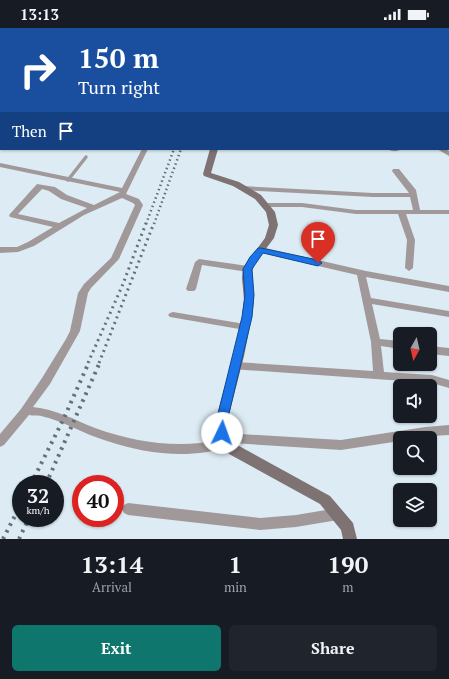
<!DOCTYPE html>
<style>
body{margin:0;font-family:"PT Serif",serif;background:#20242c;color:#f1f3f6;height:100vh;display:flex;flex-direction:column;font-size:15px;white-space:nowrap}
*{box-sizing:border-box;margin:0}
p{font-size:13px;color:#9ea1a6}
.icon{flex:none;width:22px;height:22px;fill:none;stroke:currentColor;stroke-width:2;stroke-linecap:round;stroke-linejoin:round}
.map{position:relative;height:511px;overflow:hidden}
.details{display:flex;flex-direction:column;background:#171b24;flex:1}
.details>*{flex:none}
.guide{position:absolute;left:0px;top:0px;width:449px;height:122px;box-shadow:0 1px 3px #0004;background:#1a4fa0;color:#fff;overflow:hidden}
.needle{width:26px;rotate:188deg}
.fabs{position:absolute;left:393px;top:299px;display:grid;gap:8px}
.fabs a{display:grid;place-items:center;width:44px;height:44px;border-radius:6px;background:#171b24;box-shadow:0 1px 3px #0004;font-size:20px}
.speed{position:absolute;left:12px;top:447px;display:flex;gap:8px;font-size:20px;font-weight:700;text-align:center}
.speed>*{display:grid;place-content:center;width:52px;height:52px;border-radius:50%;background:#171b24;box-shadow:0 1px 3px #0004;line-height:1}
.speed small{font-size:10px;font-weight:400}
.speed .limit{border:6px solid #d22;background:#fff;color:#111}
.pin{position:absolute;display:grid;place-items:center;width:34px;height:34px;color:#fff;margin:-41px -17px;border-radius:50% 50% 50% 0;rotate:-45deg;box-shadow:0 0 4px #0007}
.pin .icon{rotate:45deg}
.me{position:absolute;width:44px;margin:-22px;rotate:3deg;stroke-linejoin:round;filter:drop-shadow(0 0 3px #0008)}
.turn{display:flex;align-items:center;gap:14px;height:84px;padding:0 12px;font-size:18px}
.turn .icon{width:52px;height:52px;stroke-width:2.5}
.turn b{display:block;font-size:28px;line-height:34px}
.then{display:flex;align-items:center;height:38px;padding:0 12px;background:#0003;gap:8px;font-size:15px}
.eta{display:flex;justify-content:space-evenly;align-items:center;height:68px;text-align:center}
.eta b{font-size:24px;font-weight:800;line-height:28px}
.primary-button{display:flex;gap:8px;margin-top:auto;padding:8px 12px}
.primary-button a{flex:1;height:46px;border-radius:6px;background:#0f766e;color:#fff;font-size:16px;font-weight:800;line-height:46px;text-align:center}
.primary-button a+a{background:#20242c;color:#f1f3f6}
.status{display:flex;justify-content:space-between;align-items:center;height:28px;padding:0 20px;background:#171b24;direction:ltr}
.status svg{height:11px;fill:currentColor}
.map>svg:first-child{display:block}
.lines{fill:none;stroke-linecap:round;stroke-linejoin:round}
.lane{stroke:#a19999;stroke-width:3.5}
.street{fill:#a19999;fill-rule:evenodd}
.secondary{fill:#7e7372;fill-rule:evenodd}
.rail-far2{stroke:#677075;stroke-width:2.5;stroke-dasharray:1.5 3;stroke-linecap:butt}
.rail-far1{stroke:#677075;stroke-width:3;stroke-dasharray:2 4;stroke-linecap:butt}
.rail{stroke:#677075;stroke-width:4;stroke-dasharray:2.5 5;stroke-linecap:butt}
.route{fill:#1a73e8;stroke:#114b97}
</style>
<div class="status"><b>13:13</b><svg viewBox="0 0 49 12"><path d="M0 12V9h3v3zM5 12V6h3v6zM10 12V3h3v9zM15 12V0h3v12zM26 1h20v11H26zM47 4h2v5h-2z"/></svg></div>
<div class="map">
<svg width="449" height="511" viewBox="0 0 449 511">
<rect width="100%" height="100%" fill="#ddecf4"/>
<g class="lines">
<path class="lane" d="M68 152 86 129"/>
<g class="street">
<path d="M194 0H198L199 1H193Z"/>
<rect x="448" y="7" width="1" height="4"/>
<path d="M0 8 1 9V13L0 12Z"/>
<rect x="448" y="43" width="1" height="4"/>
<rect x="448" y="74" width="1" height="4"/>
<rect x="0" y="105" width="1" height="4"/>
<rect x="448" y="108" width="1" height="4"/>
<path d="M142 121H148L126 166 139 171 143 177 119 231 91 260 88 265 80 303 50 356 33 379C55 381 75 392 95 400 133 414 179 421 219 412L218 410 220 407 224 405 341 412 425 399 449 397V407L400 410V413L341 422 232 415 230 418C191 432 146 426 107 413 86 407 61 392 41 388 37 387 33 388 29 387L4 417 0 419V406L21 381 42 350 66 311 70 303 78 265 84 256 111 230 135 177 133 175 122 170 84 187 34 218 18 224 0 225V219H17L28 214 53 199 10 189 9 187 37 156 55 159 67 167 94 177 120 164 0 139V135L122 160ZM42 161 49 163 61 171 87 180 59 195 18 186Z"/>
<path d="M388 121H401C398 124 391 124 388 121Z"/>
<path d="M437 121H445L449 123V128Z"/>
<path d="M393 141H399L416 162 420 182H449V186H406L415 212 413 240 409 243 405 240 407 212 398 186H356L302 179H266L262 177 266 175H302L356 182H413L410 169H373L242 162 238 160 242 158 373 165H409L392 143Z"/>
<path d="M261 219 366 243 449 258V264L366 249 371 270 449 283V289L372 276 380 311 400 313V321L381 318 384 344 432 347 449 352V360L432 355 231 341 230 338 231 335 235 334 373 343 371 314 357 247 258 224 257 222Z"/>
<path d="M199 231 248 238 252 241 248 244 202 237 196 261 194 263H188L186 261 195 234Z"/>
<path d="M173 284 245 296 248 297 250 299 248 301 245 302 170 289 168 287 170 285Z"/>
<path d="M430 318 449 320V328L430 326Z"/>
<path d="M128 475 260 490 296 487 338 480 342 482 344 486 342 490 338 492 296 499 260 502 128 487 124 485 122 481 124 477Z"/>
</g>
<g class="secondary">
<path d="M316 0H325L315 1Z"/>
<rect x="0" y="19" width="1" height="4"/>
<path d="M210 121H218L211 145 239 154 261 167 275 184 278 197 274 210 256 234 252 243 254 272 252 288 244 328 227 394 230 409 239 418 330 468 353 495 357 511H343L341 502 320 476 229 426 218 410 215 394 233 328 242 288 244 272 242 250 243 240 265 210 269 197 266 184 255 171 233 158 204 148 203 146Z"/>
</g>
<g class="rail-far2">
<path d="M146 196 174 121"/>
<path d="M154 196 181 121"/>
</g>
<g class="rail-far1">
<path d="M88 335 123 256 146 195"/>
<path d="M99 335 154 195"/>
</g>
<g class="rail">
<path d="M31 456 64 390 89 334"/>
<path d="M46 456 100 334"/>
<path d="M3 511 21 476"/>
<path d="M19 511 29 490"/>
</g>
</g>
<path class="route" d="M258 220H261L318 232 322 235 318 238 263 225 252 241 254 267 252 289 227 394 228 405 226 408 222 410 218 408 216 394 242 289 245 267 243 241 250 229Z"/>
</svg>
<div class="fabs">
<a><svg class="needle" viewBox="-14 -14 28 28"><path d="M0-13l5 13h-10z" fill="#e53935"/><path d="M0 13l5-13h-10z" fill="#9ea1a6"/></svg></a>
<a><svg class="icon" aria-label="sound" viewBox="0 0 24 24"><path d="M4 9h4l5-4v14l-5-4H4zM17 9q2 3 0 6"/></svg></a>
<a><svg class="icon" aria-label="search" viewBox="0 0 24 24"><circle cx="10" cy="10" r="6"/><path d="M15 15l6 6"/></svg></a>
<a><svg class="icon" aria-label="layers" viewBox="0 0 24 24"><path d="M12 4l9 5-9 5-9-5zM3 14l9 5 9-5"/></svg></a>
</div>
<div class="speed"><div>32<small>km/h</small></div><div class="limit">40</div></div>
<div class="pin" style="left:318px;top:235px;background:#d93025"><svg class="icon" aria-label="arrive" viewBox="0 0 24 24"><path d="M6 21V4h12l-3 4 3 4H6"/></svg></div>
<svg class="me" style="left:222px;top:405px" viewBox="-20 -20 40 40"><circle r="19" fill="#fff"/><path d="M0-13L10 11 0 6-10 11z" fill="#1a73e8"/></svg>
<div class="guide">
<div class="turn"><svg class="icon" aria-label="right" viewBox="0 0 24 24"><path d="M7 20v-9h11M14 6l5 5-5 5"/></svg><div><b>150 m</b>Turn right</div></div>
<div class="then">Then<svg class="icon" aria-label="arrive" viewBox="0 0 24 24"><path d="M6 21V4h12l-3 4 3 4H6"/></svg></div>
</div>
</div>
<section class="details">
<div class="eta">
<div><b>13:14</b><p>Arrival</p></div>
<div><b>1</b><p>min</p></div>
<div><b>190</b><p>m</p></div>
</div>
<div class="primary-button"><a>Exit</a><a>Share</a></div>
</section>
